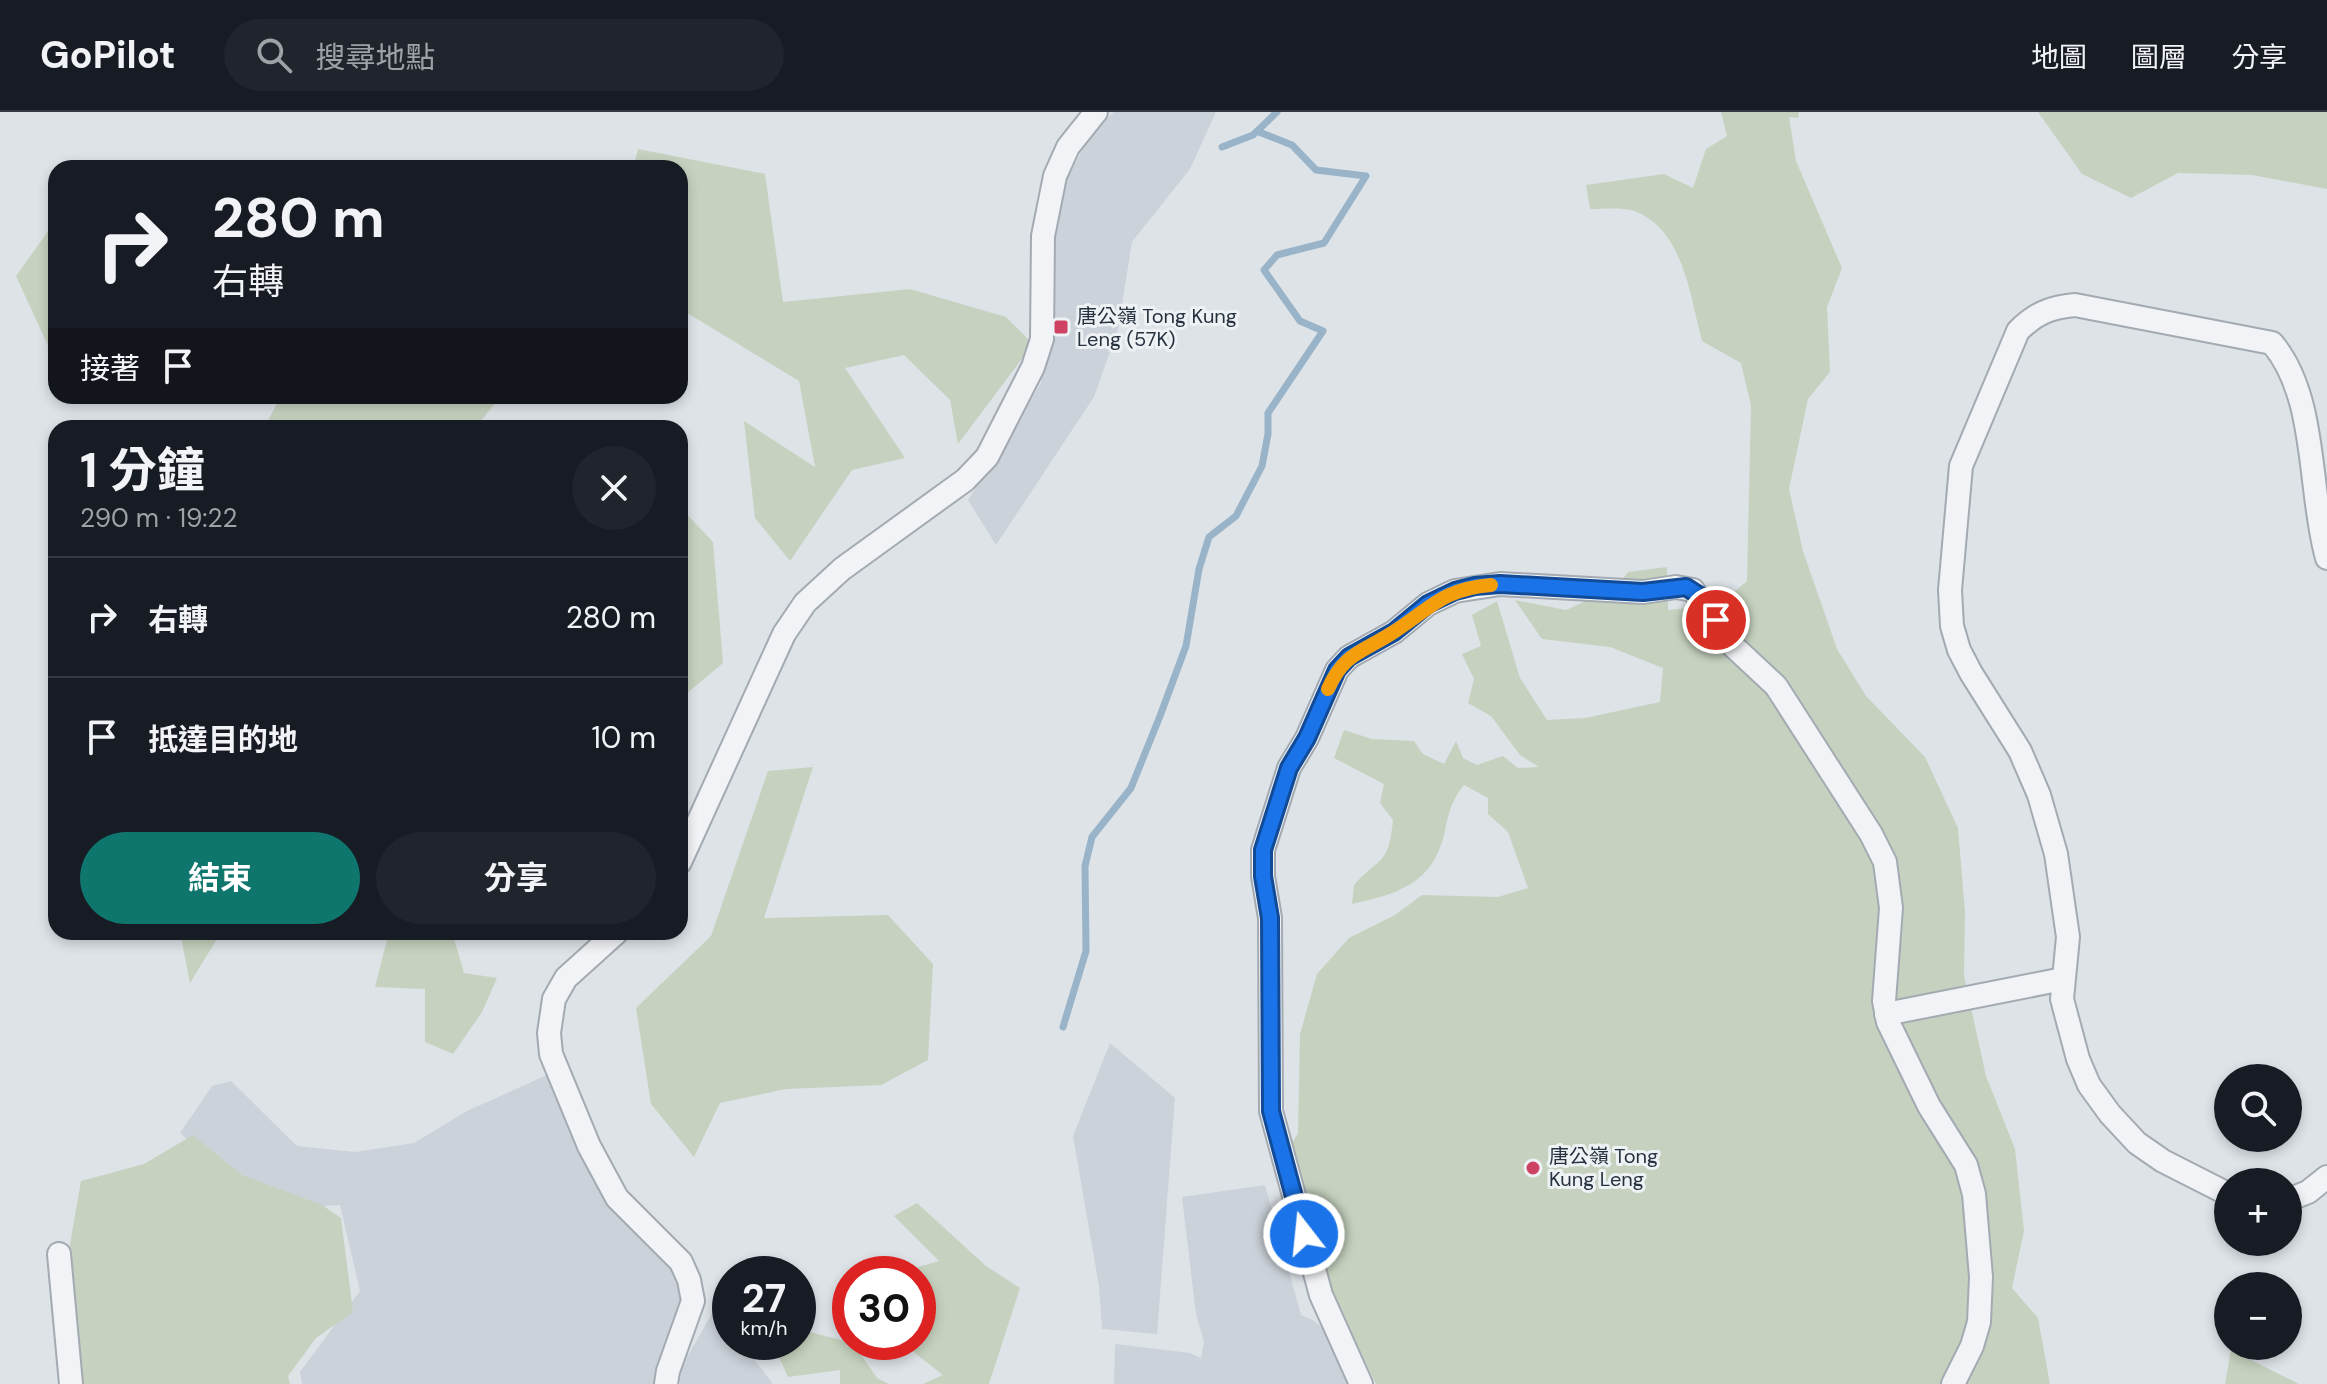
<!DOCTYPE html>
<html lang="zh-TW">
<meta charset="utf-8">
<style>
body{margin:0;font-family:"DM Sans","Noto Sans TC",sans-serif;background:#20242c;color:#f1f3f6;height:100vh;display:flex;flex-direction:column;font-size:30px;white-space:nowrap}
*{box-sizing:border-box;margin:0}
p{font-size:26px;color:#9ea1a6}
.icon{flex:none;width:44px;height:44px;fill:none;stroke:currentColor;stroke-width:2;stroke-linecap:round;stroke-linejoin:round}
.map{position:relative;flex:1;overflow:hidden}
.drawer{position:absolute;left:48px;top:308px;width:640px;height:520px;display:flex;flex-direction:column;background:#171b24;border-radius:24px;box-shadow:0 4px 12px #0003}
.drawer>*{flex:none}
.top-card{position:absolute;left:48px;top:48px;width:640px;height:244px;border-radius:24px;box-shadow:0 4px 12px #0003;background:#171b24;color:#f1f3f6;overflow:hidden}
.controls{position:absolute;left:2214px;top:952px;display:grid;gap:16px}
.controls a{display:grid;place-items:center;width:88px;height:88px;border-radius:50%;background:#171b24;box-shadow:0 4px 12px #0003;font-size:40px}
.speed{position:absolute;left:712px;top:1144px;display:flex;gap:16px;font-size:40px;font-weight:700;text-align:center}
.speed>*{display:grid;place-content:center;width:104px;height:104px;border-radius:50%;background:#171b24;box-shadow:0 4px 12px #0003;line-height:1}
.speed small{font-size:20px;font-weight:400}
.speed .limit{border:12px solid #d22;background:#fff;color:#111}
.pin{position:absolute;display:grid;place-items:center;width:68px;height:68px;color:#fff;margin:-34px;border:4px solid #fff;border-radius:50%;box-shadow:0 2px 8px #0007}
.me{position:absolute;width:88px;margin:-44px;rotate:344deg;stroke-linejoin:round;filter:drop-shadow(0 0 6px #0008)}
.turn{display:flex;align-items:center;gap:28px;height:168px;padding:0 32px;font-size:36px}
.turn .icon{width:104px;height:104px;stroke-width:2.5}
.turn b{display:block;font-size:56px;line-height:68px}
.then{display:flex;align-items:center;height:76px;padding:0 32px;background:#0003;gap:16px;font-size:30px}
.round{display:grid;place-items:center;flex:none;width:84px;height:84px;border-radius:42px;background:#20242c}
.summary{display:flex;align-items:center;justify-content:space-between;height:136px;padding:0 32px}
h1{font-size:48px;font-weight:700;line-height:60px}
.button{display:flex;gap:16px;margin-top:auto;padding:16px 32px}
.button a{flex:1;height:92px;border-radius:48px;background:#0f766e;color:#fff;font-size:32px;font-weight:700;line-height:92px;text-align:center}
.button a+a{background:#20242c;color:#f1f3f6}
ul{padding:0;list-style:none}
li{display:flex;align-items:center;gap:24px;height:120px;padding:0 32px;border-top:2px solid #363941}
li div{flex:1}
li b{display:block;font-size:30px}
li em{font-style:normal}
header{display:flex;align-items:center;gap:48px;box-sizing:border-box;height:112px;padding:0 40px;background:#171b24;border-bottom:2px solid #363941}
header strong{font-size:38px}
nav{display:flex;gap:44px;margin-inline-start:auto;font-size:28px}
.search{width:560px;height:72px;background:#20242c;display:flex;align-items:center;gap:20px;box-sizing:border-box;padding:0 28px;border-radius:44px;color:#9ea1a6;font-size:30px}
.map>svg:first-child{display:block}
.built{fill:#ccd2da}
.green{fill:#c6d2bf}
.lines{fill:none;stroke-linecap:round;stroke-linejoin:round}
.stream{stroke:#99b4c8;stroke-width:7}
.minor-casing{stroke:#a3aab2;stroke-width:26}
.minor{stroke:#f1f3f6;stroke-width:22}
.route-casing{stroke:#114b97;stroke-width:20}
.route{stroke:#1a73e8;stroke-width:14}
.slow{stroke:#f59e0b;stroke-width:14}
.poi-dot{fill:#ce4263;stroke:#eef2f5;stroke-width:3}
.labels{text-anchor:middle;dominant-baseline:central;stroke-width:6;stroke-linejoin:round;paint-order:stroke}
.poi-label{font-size:20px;fill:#27323f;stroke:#eef2f5;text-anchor:start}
</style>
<header>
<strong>GoPilot</strong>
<div class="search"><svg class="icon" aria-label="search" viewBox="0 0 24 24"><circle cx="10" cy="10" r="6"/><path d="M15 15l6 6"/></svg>搜尋地點</div>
<nav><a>地圖</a><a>圖層</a><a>分享</a></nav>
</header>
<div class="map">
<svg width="2327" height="1272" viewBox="0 0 2327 1272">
<rect width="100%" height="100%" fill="#dee3e8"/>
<g class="built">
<path d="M1114 0H1216L1190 57 1132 130 1118 217 1094 285 996 433 968 388 1041 271 1052 143 1066 69 1093 18Z"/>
<path d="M1110 931 1175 986 1157 1222 1102 1217 1099 1174 1073 1024Z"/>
<path d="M547 963 599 1065 631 1118 682 1169 686 1188 663 1272H302L300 1260 360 1179 340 1093 264 1098 180 1021 212 974 231 969 297 1034 355 1040 414 1031 467 999Z"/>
<path d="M1265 1073 1301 1203 1313 1208 1333 1225 1353 1272H1114L1115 1232 1190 1241 1201 1246 1204 1230 1196 1202 1182 1085Z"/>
<path d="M715 1196 730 1216V1230H741L773 1272H680L681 1256Z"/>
</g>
<g class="green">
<path d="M1721 0H1799L1798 6 1789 5 1796 49 1842 156 1827 195 1830 260 1808 287 1789 377 1803 439 1837 537 1866 584 1925 645 1958 716 1965 800 1964 864 1986 964 2015 1037 2024 1119 2012 1176 2038 1206 2050 1272H1376L1338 1193 1318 1161 1283 1046 1298 1021 1300 922 1317 862 1349 826 1395 803 1422 783 1498 785 1528 776 1508 720 1488 702V686L1464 673C1451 688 1448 704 1444 723 1432 772 1397 782 1352 792L1354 773C1381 743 1388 755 1393 708L1380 691 1384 672 1334 646 1344 618 1372 627 1414 629 1423 642 1444 652 1456 629 1463 646 1477 653 1503 644 1518 656 1539 655 1520 643 1491 604 1468 591 1474 567 1462 542 1481 534 1472 503 1497 489 1520 566 1547 608 1585 606 1660 590 1663 556 1610 535 1542 527 1515 488 1566 498 1615 476 1628 460 1667 455 1668 498 1719 493 1747 469 1751 294 1741 251 1702 229C1690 185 1684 117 1634 99 1621 95 1603 97 1590 97L1586 73 1664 62 1693 76 1706 37 1727 24Z"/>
<path d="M2038 0H2327V77L2252 63 2178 61 2131 86 2082 62Z"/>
<path d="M638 37 765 62 783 190 910 177 1006 205 1033 232 958 332 950 288 904 243 845 256 905 346 852 358 790 449 755 406 744 309 815 355 799 269 684 199 680 56H633Z"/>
<path d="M56 114V251L16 164 49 118Z"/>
<path d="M281 284H501L475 316H264Z"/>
<path d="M680 395 713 430 723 551 680 587Z"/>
<path d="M813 655 764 806 888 803 933 852 928 948 881 973 786 977 720 991 694 1045 651 992 636 896 711 824 768 659Z"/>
<path d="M180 820H213L217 827 190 871Z"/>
<path d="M389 820H452L464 861 497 866 482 900 453 942 425 930V877L375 875Z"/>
<path d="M193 1023 242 1063 322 1093 341 1106 353 1200 316 1226 288 1264 290 1272H75L63 1172 81 1069 144 1052Z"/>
<path d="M917 1091 986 1154 1020 1176 989 1272H923L943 1263 907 1235 911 1230H918V1221L926 1211 918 1205V1162H895L939 1149 894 1104Z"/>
<path d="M798 1217 853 1231 877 1266 889 1272H840V1258L788 1265 772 1230H798Z"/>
<path d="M2231 1238 2299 1272H2225Z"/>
</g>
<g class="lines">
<g class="stream">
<path d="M1222 35 1253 23 1277 0"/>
<path d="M1063 915 1086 839 1085 754 1092 725 1131 676 1160 604 1186 534 1199 457 1209 425 1236 404 1262 354 1268 322V301L1323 219 1300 209 1264 158 1277 143 1324 131 1366 64 1316 58 1292 33 1259 20"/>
</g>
<g class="minor-casing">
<g id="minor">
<path d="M680 750 784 522 805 491 842 457 965 368 987 345 1033 255 1042 227 1043 124 1055 64 1068 35 1096 0"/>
<path d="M617 820 566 866 554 887 549 921 551 942 589 1034 617 1086 681 1150 689 1168 693 1189 668 1259 666 1272"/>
<path d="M1886 902 2063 867"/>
<path d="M2228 1082 2163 1049 2137 1031 2110 1002 2089 973 2078 947 2062 887 2068 825 2056 742 2039 683 2020 639 1971 561 1959 538 1952 514 1950 478 1961 354 2018 219C2035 202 2050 195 2075 193L2272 231C2318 285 2308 379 2327 446"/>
<path d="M2288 1088 2308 1080 2327 1065"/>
<path d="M59 1142 71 1272"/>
<path d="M1361 1272 1321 1183 1271 999 1270 806 1263 764V738L1289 656 1307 626 1337 558 1349 545 1394 520 1428 492 1455 479 1500 472 1643 480 1676 475 1693 478 1731 532 1776 574 1871 722 1885 750 1891 796 1884 889 1888 910 1929 994 1966 1053 1974 1082 1981 1165 1979 1210 1972 1234 1953 1272"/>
</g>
</g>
<use href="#minor" class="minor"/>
</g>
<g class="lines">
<g class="route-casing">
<path id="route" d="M1304 1122 1271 999 1270 806 1263 764V738L1289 656 1307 626 1337 558 1349 545 1394 520 1428 492 1455 479 1475 474 1500 472 1643 480 1686 475 1700 484 1716 508"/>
</g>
<use href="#route" class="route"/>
<path class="slow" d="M1328 577C1344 541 1361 541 1392 521 1430 497 1442 477 1491 473"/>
</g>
<g class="poi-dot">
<rect x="1053" y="207" width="16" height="16" rx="4"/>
<circle cx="1533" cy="1056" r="8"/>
</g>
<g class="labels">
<g class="poi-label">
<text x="1077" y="204">唐公嶺 Tong Kung<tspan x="1077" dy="23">Leng (57K)</tspan></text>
<text x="1549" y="1044">唐公嶺 Tong<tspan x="1549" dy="23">Kung Leng</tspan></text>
</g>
</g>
</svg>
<div class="controls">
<a><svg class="icon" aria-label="search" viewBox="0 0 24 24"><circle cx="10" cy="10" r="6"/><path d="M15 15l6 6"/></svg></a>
<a>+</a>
<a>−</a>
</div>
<div class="speed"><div>27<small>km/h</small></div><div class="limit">30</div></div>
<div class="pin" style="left:1716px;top:508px;background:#d93025"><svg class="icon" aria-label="arrive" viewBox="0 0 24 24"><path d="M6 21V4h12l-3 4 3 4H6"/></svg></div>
<svg class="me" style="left:1304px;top:1122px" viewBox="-20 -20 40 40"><circle r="17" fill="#1a73e8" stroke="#fff" stroke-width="3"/><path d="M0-11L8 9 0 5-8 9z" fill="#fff"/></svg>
<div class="top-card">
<div class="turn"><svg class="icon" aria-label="right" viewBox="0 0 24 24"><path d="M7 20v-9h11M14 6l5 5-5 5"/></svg><div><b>280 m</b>右轉</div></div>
<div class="then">接著<svg class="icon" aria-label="arrive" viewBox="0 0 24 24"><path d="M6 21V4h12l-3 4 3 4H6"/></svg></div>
</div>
<section class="drawer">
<div class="summary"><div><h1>1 分鐘</h1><p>290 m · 19:22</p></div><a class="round"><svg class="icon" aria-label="close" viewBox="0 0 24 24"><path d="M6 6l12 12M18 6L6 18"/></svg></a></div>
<ul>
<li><svg class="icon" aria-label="right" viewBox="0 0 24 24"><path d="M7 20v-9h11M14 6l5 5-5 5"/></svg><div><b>右轉</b></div><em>280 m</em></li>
<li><svg class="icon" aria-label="arrive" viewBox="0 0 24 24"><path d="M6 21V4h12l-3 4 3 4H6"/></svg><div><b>抵達目的地</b></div><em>10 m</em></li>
</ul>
<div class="button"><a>結束</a><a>分享</a></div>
</section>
</div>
